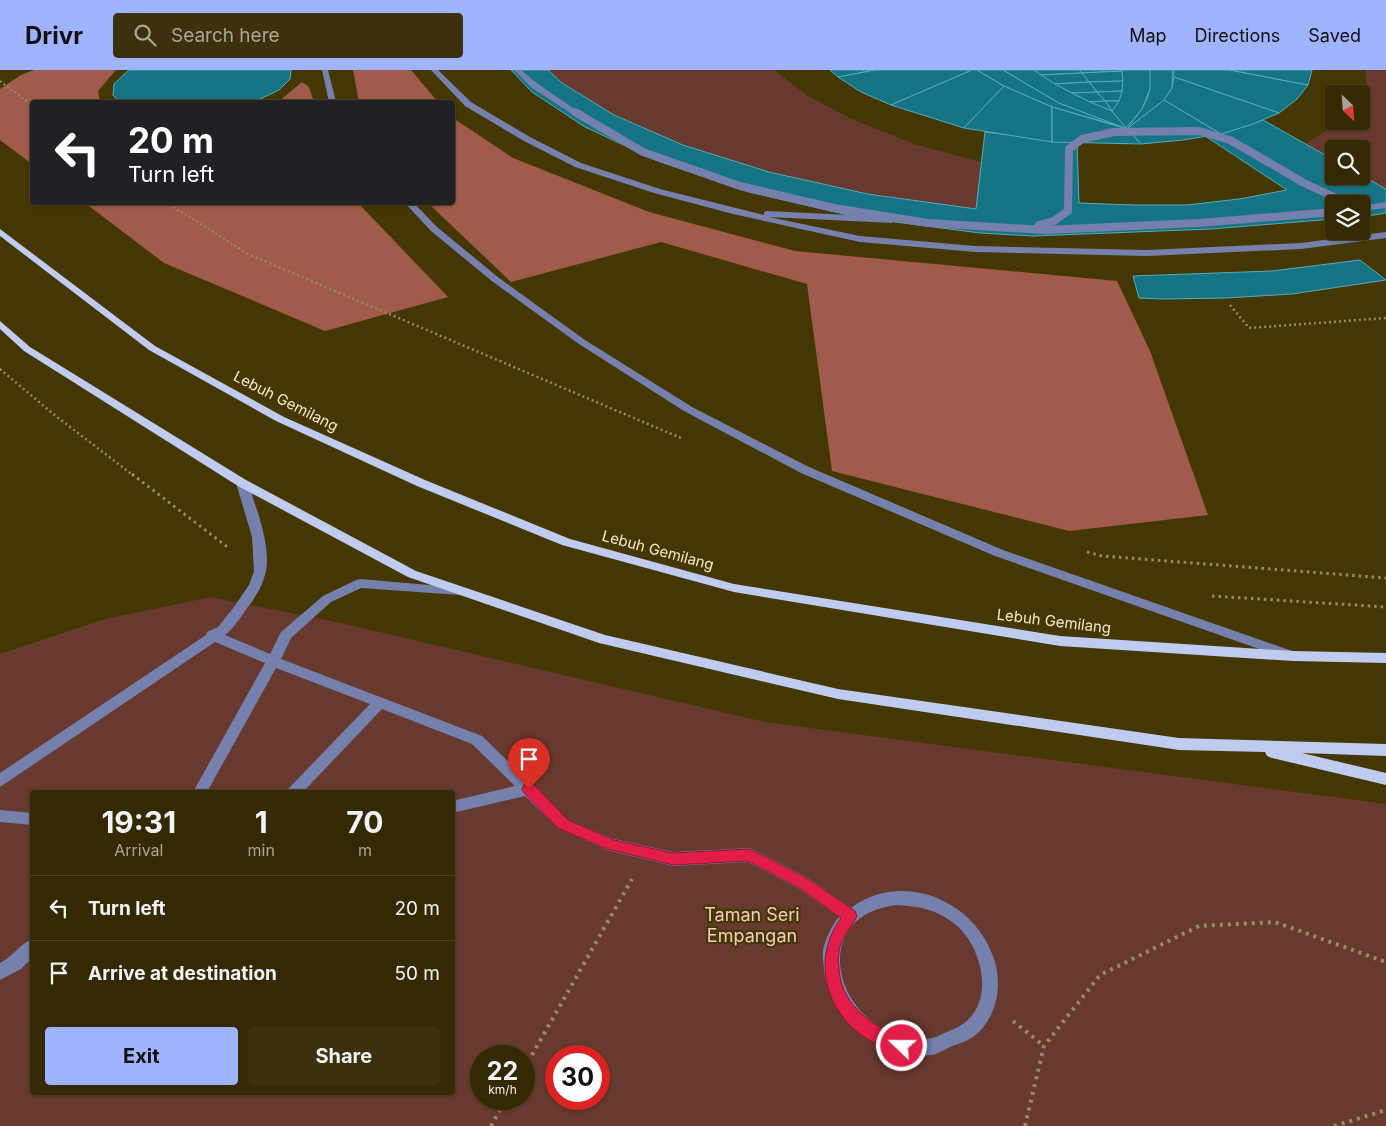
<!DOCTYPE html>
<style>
body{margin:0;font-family:Inter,sans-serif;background:#3c310c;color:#f1f3f6;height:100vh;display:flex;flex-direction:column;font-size:19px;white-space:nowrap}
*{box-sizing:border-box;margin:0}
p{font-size:16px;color:#a9a699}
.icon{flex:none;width:28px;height:28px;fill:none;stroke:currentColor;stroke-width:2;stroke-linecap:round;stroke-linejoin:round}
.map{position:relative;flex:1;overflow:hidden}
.drawer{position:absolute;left:30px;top:720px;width:425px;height:305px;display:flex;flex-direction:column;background:#342902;border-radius:5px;box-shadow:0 1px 4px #0004,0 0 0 1px #4e4524}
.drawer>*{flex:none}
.guide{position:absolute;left:30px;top:30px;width:425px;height:105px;border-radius:5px;box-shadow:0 1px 4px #0004,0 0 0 1px #4e4524;background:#202124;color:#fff;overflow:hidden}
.needle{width:32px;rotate:155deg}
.tools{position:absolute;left:1325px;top:15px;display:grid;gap:10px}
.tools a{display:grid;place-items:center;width:45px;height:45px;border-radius:5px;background:#342902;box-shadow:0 1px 4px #0004,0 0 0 1px #4e4524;font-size:25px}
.speed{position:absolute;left:470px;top:975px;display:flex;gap:10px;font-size:25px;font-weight:700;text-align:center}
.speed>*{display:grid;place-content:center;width:65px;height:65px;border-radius:50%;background:#342902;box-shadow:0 1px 4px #0004,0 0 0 1px #4e4524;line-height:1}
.speed small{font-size:12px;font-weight:400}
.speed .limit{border:8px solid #d22;background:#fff;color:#111}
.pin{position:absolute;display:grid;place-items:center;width:42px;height:42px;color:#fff;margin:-51px -21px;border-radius:50% 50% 50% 0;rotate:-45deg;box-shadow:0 0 5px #0007}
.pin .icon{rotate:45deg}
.me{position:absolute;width:55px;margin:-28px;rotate:292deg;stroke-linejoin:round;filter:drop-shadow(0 0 4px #0008)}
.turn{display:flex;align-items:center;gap:18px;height:105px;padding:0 15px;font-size:22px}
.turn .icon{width:65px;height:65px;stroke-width:2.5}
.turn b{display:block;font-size:35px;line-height:42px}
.eta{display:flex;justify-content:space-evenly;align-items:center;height:85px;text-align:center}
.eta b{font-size:30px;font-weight:700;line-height:35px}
.button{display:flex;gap:10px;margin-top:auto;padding:10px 15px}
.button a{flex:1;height:58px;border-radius:5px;background:#a0b3fd;color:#111;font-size:20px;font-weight:700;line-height:58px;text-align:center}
.button a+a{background:#3c310c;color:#f1f3f6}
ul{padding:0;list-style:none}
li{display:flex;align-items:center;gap:15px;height:65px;padding:0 15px;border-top:1px solid #4e4524}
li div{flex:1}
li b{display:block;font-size:19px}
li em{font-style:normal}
header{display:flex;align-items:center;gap:30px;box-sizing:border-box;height:70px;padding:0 25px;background:#a0b3fd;color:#111}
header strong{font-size:24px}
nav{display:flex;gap:28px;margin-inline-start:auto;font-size:18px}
.search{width:350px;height:45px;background:#3c310c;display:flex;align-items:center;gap:12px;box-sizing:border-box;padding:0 18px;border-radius:5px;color:#a9a699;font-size:19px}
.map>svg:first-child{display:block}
.green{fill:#67392f;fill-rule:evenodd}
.forest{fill:#a15b4c}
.building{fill:#157484;stroke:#57abbc}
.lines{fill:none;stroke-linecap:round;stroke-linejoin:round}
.path-far3{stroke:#978b61;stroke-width:2;stroke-dasharray:2 2.5;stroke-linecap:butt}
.path-far2{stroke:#978b61;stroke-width:2.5;stroke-dasharray:2 3;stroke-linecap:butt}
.path-far1{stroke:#978b61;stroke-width:3;stroke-dasharray:2.5 4;stroke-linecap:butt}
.path{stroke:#978b61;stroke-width:4;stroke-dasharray:3 5;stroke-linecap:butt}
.minor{fill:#7580ad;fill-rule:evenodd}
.major{fill:#c0cbf0;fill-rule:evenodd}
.minor-bridge{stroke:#7580ad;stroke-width:8}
.route{fill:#e11d48;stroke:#92132f}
.labels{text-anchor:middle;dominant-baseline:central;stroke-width:4.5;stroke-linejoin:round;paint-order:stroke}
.street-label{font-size:15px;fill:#f3eaca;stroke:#453703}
.near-park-label{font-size:18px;fill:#f5cbc1;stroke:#453703}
</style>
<header>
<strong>Drivr</strong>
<div class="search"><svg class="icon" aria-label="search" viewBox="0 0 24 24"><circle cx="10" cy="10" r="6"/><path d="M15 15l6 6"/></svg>Search here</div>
<nav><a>Map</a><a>Directions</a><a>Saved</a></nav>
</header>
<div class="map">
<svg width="1386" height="1056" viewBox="0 0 1386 1056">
<rect width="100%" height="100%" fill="#453703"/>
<g class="green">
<path d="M548 0H774L808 26 849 48 917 75 982 92 976 139C864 124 753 106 649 60 613 45 577 27 548 0Z"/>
<path d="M1366 0H1386V119L1361 105V79H1334V90L1305 74 1342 51H1361V29L1366 16Z"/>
<path d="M211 527 341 553 765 652 1386 734V1056H0V584L105 549ZM32 722H452V1022H32ZM481 986H524V1029H481ZM556 986H599V1029H556Z"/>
</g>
<g class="forest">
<path d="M34 0H116L98 21 100 32H32V94L0 70V19L21 5Z"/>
<path d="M353 0H411L438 32H359Z"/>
<path d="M302 12 309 17 314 32H278Z"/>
<path d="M453 48 513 88 649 142 795 181 1117 211 1150 281 1208 445 1069 461 832 401 807 214 661 172 511 212 428 133 452 132Z"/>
<path d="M85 133H358L448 227 325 261 164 193Z"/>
</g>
<g class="building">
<path d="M129 0H291L290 9 279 20 254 32H119L113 25 114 14Z"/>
<path d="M511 0H548L562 13 614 45 683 75 769 102 868 124 976 139 985 62 1077 73 1079 133 1134 135H1187L1239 129 1287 120 1205 66 1221 64 1263 50 1334 90V106L1361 105 1386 119V143L1361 147V134H1334V149L1211 159 1033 166 980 163 857 147 749 122 658 91 585 57 532 22Z"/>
<path d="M830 0H875L838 7Z"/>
<path d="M875 0H972L891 35 861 22 838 7Z"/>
<path d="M972 0H977L1004 16 964 58 891 35Z"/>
<path d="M977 0H1003L1059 33 1126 58 1052 37 1004 16Z"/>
<path d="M1003 0H1034L1072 23 1112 41 1127 59 1059 33Z"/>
<path d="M1034 0H1079L1082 3 1041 5Z"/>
<path d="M1079 0H1122V1L1082 3Z"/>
<path d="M1122 0H1150L1151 9 1150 19 1142 39 1126 58 1112 41 1122 21Z"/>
<path d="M1150 0H1173L1172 18 1164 30 1127 59 1142 39 1147 29 1150 19Z"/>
<path d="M1173 0H1230L1308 15 1297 29 1279 43 1174 7Z"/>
<path d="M1230 0H1312L1308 15Z"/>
<path d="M1122 1 1123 11 1089 12 1082 3Z"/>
<path d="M1082 3 1089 12 1055 14 1041 5Z"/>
<path d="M1174 7 1279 43 1253 54 1221 64 1164 30 1172 18Z"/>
<path d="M1123 11 1122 21 1097 22 1089 12Z"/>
<path d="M1089 12 1097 22 1072 23 1055 14Z"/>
<path d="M1004 16 1052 37V72L964 58Z"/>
<path d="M1122 21 1119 31H1105L1097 22Z"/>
<path d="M1097 22 1105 31 1090 32 1072 23Z"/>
<path d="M1164 30 1221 64 1183 70 1141 74 1127 59Z"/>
<path d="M1105 31H1119L1112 41Z"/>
<path d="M1105 31 1112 41 1090 32Z"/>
<path d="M1052 37 1127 59 1141 74 1052 72Z"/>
<path d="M1360 190 1386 210 1292 224 1226 228 1164 229 1139 228 1133 206 1272 201Z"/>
</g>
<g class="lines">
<g class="path-far3">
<path d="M0 11 32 35"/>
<path d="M166 132 240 179"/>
</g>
<g class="path-far2">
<path d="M238 178 248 184 681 368"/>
<path d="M1230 235 1249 258 1386 248"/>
<path d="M0 299 52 343 134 406"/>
</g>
<g class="path-far1">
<path d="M132 404 230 479"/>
<path d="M1087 482 1102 486 1386 508"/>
<path d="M1212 526 1386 537"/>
</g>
<g class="path">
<path d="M1013 951 1044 976"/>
<path d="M524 999 632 809"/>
<path d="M491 1056 506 1029"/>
<path d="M1025 1056 1044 976 1100 905 1199 856 1275 852 1386 892"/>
<path d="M1334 1056 1386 1040"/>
</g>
<g class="minor">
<path d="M322 0H328L336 32H329Z"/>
<path d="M431 0H438L471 32 530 67 581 93 660 119 764 145V142L767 141 892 147 896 150 892 153 769 147 860 166 975 176 1147 180 1301 173 1386 162V168L1301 179 1147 186 975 182 860 172 733 144 654 123 575 97 524 71 465 36Z"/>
<path d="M514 0H521L538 14 579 42 572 44 532 18Z"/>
<path d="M404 132H413L437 157 499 208 585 270 692 337 809 397 1003 480 1298 583 1300 586 1298 589H1288L995 486 801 403 684 341 579 274 493 212 431 161Z"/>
<path d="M1386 132V138L1361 141V136Z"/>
<path d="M242 409 248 413C256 438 274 482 264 508 261 519 254 529 247 538 241 547 234 558 225 565L270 584 281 562 323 526 356 510 360 509 464 518 466 521 460 525 361 518 331 532 291 568 281 589 482 666 568 750 614 769 673 782 750 778 808 808 851 838C902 800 975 830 994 889 1003 916 997 949 973 967 967 971 959 974 952 976 946 979 938 984 932 985 883 992 829 949 824 900 824 894 822 887 823 881 824 872 833 853 839 847L798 818 748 792 673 796 607 780 558 758 525 726 452 743V731L515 716 472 674 382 639 303 722H287L289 718 370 634 276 598 207 722H193L265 593 215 572 0 717V703L206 565 207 562 218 557 234 537 249 515 254 501 252 467 236 413ZM896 835C918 836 939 840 956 855 985 880 997 940 954 959 947 961 940 966 933 968 928 969 920 968 914 967 839 964 802 847 896 835Z"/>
<path d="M0 740 32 743V755L0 752Z"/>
<path d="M32 869V888L21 899 0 910V893C12 887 20 874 32 869Z"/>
</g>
<g class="major">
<path d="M0 159 155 276 284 347 425 410 570 469 734 514 1060 566 1293 581 1386 583V593L1293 591 1060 576 734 522 562 475 417 416 276 351 149 280 0 166Z"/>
<path d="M0 251 30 277 246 410 416 501 605 565 838 619 1179 668 1386 674V686L1302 683 1386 703V715L1272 688 1267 686 1265 682 1179 680 838 629 599 573 408 507 238 416 24 281 0 259Z"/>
</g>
<g class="minor-bridge">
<path d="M575 42 643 82 740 116 834 138 928 153 1045 160 1199 153 1334 142"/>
<path d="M1039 155 1054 151 1068 141 1069 79 1082 69 1114 62 1199 61 1230 70 1304 113 1334 127 1361 134"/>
</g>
</g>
<path class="route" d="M529 713 534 715 568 750 614 770 673 783 750 779 808 809 855 841 857 846C854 854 846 861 843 869 838 878 838 889 839 899 842 938 875 957 907 971L910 976 907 982 902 984C892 980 882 977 873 972 826 948 810 890 841 848L798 817 748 791 673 795 607 779 558 758 524 723 522 719 524 715Z"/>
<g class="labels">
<g class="street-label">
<text transform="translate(286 331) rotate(27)">Lebuh Gemilang</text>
<text transform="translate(658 480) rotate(15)">Lebuh Gemilang</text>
<text transform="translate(1054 551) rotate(7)">Lebuh Gemilang</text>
</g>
<g class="near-park-label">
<text x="752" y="844">Taman Seri<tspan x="752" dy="21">Empangan</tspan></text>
</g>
</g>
</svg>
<div class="tools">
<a><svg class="needle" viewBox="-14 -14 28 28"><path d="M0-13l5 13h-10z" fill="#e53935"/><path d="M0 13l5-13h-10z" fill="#a9a699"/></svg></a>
<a><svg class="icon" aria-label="search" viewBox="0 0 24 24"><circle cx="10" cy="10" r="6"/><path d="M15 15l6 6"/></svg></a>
<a><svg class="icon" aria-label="layers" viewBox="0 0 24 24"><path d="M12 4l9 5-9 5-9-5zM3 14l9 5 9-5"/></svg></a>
</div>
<div class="speed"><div>22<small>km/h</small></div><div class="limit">30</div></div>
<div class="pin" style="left:529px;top:719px;background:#d93025"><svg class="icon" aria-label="arrive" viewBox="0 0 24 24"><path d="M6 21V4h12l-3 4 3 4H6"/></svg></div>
<svg class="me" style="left:902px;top:976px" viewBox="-20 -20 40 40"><circle r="17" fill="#e11d48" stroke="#fff" stroke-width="3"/><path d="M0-11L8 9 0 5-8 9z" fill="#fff"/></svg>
<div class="guide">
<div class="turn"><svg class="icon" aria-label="left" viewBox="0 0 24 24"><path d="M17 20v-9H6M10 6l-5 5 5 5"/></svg><div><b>20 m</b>Turn left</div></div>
</div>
<section class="drawer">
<div class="eta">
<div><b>19:31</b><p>Arrival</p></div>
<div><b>1</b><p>min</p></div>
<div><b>70</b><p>m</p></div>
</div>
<ul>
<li><svg class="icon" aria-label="left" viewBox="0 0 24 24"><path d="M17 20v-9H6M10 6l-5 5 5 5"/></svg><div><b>Turn left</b></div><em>20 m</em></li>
<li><svg class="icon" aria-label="arrive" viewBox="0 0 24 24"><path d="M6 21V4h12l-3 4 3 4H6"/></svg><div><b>Arrive at destination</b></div><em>50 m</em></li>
</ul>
<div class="button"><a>Exit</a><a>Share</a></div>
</section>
</div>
